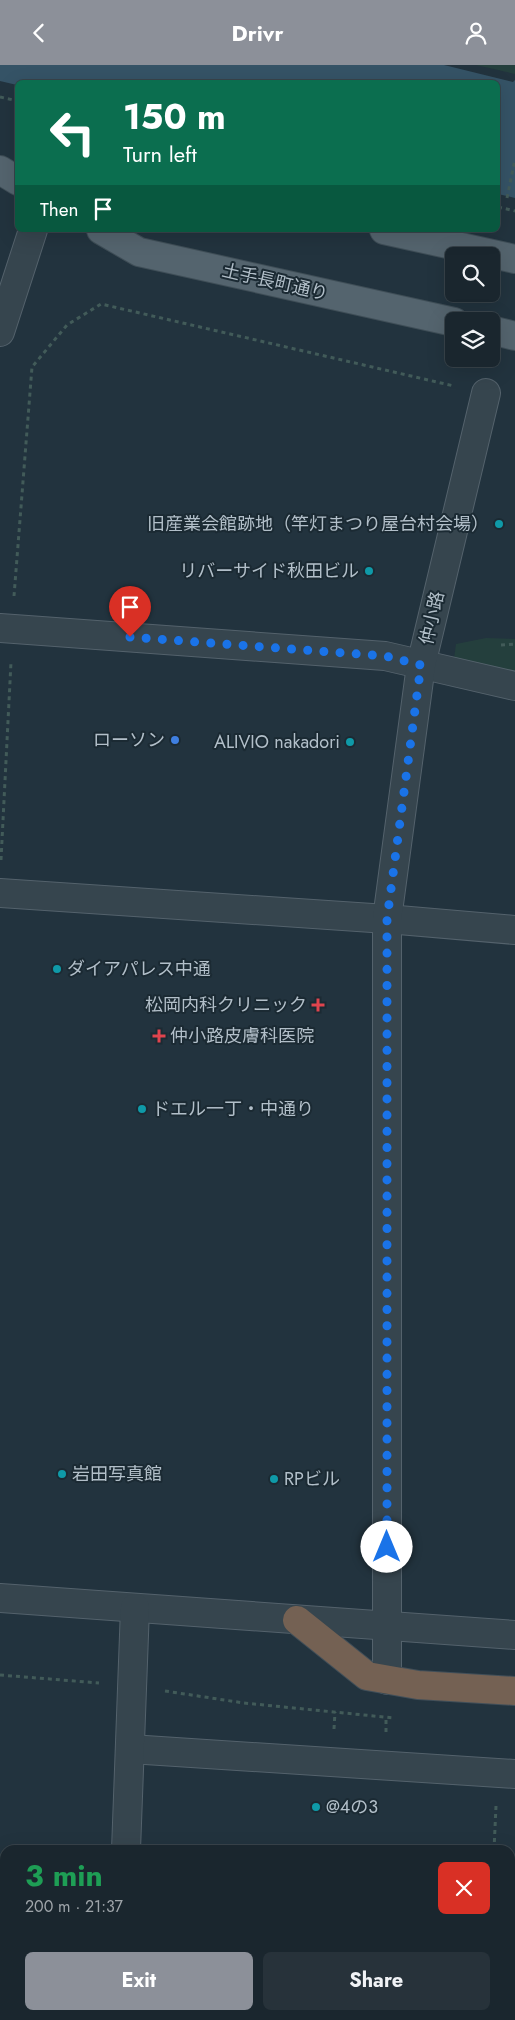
<!DOCTYPE html>
<meta charset="utf-8">
<style>
body{margin:0;font-family:Jost,"Noto Sans JP",sans-serif;background:#27323a;color:#f1f3f6;height:100vh;display:flex;flex-direction:column;font-size:19px;white-space:nowrap}
*{box-sizing:border-box;margin:0}
p{font-size:16px;color:#9fa5aa}
.icon{flex:none;width:28px;height:28px;fill:none;stroke:currentColor;stroke-width:2;stroke-linecap:round;stroke-linejoin:round}
.map{position:relative;flex:1;overflow:hidden}
.panel{position:absolute;left:0px;top:1780px;width:515px;height:175px;display:flex;flex-direction:column;background:#1a262e;border-radius:15px 15px 0 0;box-shadow:0 5px 20px #0002,0 0 0 1px #38434a}
.panel>*{flex:none}
.top-card{position:absolute;left:15px;top:15px;width:485px;height:152px;border-radius:8px;box-shadow:0 5px 20px #0002,0 0 0 1px #38434a;background:#0b6e4f;color:#fff;overflow:hidden}
.controls{position:absolute;left:445px;top:182px;display:grid;gap:10px}
.controls a{display:grid;place-items:center;width:55px;height:55px;border-radius:8px;background:#1a262e;box-shadow:0 5px 20px #0002,0 0 0 1px #38434a;font-size:25px}
.pin{position:absolute;display:grid;place-items:center;width:42px;height:42px;color:#fff;margin:-51px -21px;border-radius:50% 50% 50% 0;rotate:-45deg;box-shadow:0 0 5px #0007}
.pin .icon{rotate:45deg}
.me{position:absolute;width:55px;margin:-28px;rotate:0deg;stroke-linejoin:round;filter:drop-shadow(0 0 4px #0008)}
.turn{display:flex;align-items:center;gap:18px;height:105px;padding:0 25px;font-size:22px}
.turn .icon{width:65px;height:65px;stroke-width:2.5}
.turn b{display:block;font-size:35px;line-height:42px}
.then{display:flex;align-items:center;height:48px;padding:0 25px;background:#0003;gap:10px;font-size:19px}
.round{display:grid;place-items:center;flex:none;width:52px;height:52px;border-radius:8px;background:#27323a}
.head{display:flex;align-items:center;justify-content:space-between;height:85px;padding:0 25px}
h1{font-size:30px;font-weight:700;line-height:38px;color:#1e9e55}
.cta{display:flex;gap:10px;margin-top:auto;padding:10px 25px}
.cta a{flex:1;height:58px;border-radius:8px;background:#8c9099;color:#fff;font-size:20px;font-weight:700;line-height:58px;text-align:center}
.cta a+a{background:#27323a;color:#f1f3f6}
header{display:flex;justify-content:space-between;align-items:center;height:65px;padding:0 25px;background:#8c9099;color:#fff;font-size:22px;font-weight:700}
.map>svg:first-child{display:block}
.green{fill:#243f3d}
.water{fill:#355366}
.lines{fill:none;stroke-linecap:round;stroke-linejoin:round}
.minor-casing{stroke:#54626c;stroke-width:30}
.major-casing{stroke:#3f4e57;stroke-width:30}
.highway-casing{stroke:#414f59;stroke-width:30}
.path{stroke:#425b59;stroke-width:3;stroke-dasharray:4 4;stroke-linecap:butt}
.minor{stroke:#36454e;stroke-width:28}
.major{stroke:#54646e;stroke-width:28}
.highway{stroke:#746153;stroke-width:28}
.route{stroke:#1a73e8;stroke-width:9;stroke-dasharray:0 16.2}
.culture-dot{fill:#0f9aa8;stroke:#1b2a33;stroke-width:2}
.shop-dot{fill:#3f7fe0;stroke:#1b2a33;stroke-width:2}
.health-dot{fill:#e0444e;stroke:#1b2a33;stroke-width:2}
.labels{text-anchor:middle;dominant-baseline:central;stroke-width:4;stroke-linejoin:round;paint-order:stroke}
.street-label{font-size:18px;fill:#b2bfc9;stroke:#1b2a33}
.poi-label{font-size:18px;fill:#b2bfc9;stroke:#1b2a33;text-anchor:start}
</style>
<header><svg class="icon" aria-label="back" viewBox="0 0 24 24"><path d="M15 5l-7 7 7 7"/></svg>Drivr<svg class="icon" aria-label="person" viewBox="0 0 24 24"><circle cx="12" cy="8" r="4"/><path d="M4 21q1-7 8-7t8 7"/></svg></header>
<div class="map">
<svg width="515" height="1955" viewBox="0 0 515 1955">
<rect width="100%" height="100%" fill="#22333e"/>
<g class="green">
<path d="M476 0H515V9Z"/>
<path d="M486 573 515 574V615L453 601 456 579Z"/>
</g>
<path class="water" d="M0 0H444L513 17 515 15V133L498 129V18H18L17 20 0 16Z"/>
<g class="lines">
<g class="minor-casing">
<g id="minor">
<path d="M0 267 33 165"/>
<path d="M0 563 385 591 515 621"/>
<path d="M0 828 387 854 515 865"/>
<path d="M0 1533 515 1570"/>
<path d="M387 1615V854L421 600 486 328"/>
<path d="M130 1684 515 1709"/>
<path d="M126 1785 135 1543"/>
</g>
</g>
<g class="major-casing">
<g id="major">
<path d="M0 105 18 116"/>
<path d="M101 165 139 187 454 257"/>
<path d="M384 165 515 194"/>
<path d="M491 265 515 271"/>
</g>
</g>
<g class="highway-casing">
<path id="highway" d="M297 1555 367 1611 418 1620 515 1626"/>
</g>
<g class="path">
<path d="M0 32 18 36"/>
<path d="M507 133 515 94"/>
<path d="M498 142 515 146"/>
<path d="M14 531 32 302 67 260 101 239 454 321"/>
<path d="M501 580 515 579"/>
<path d="M1 795 11 597"/>
<path d="M0 1610 99 1618"/>
<path d="M165 1626 244 1638 394 1653"/>
<path d="M334 1664 335 1647"/>
<path d="M386 1667V1653"/>
<path d="M494 1785 496 1741"/>
<path d="M485 1955 486 1950"/>
</g>
<use href="#minor" class="minor"/>
<use href="#major" class="major"/>
<use href="#highway" class="highway"/>
</g>
<g class="lines">
<path class="route" d="M130 572 385 591 421 600 387 854V1482"/>
</g>
<g class="culture-dot">
<circle cx="499" cy="459" r="5"/>
<circle cx="369" cy="506" r="5"/>
<circle cx="350" cy="677" r="5"/>
<circle cx="57" cy="904" r="5"/>
<circle cx="142" cy="1044" r="5"/>
<circle cx="62" cy="1409" r="5"/>
<circle cx="274" cy="1414" r="5"/>
<circle cx="316" cy="1742" r="5"/>
</g>
<circle class="shop-dot" cx="175" cy="675" r="5"/>
<g class="health-dot">
<path d="M315.5 932.5h5v5h5v5h-5v5h-5v-5h-5v-5h5z"/>
<path d="M156.5 963.5h5v5h5v5h-5v5h-5v-5h-5v-5h5z"/>
</g>
<g class="labels">
<g class="street-label">
<text transform="translate(275 217) rotate(13)">土手長町通り</text>
<text transform="translate(432 553) rotate(-77)">仲小路</text>
</g>
<g class="poi-label">
<text x="489" y="459" text-anchor="end">旧産業会館跡地（竿灯まつり屋台村会場）</text>
<text x="359" y="506" text-anchor="end">リバーサイド秋田ビル</text>
<text x="165" y="675" text-anchor="end">ローソン</text>
<text x="340" y="677" text-anchor="end">ALIVIO nakadori</text>
<text x="67" y="904">ダイアパレス中通</text>
<text x="307" y="940" text-anchor="end">松岡内科クリニック</text>
<text x="170" y="971">仲小路皮膚科医院</text>
<text x="152" y="1044">ドエル一丁・中通り</text>
<text x="72" y="1409">岩田写真館</text>
<text x="284" y="1414">RPビル</text>
<text x="326" y="1742">@4の3</text>
</g>
</g>
</svg>
<div class="controls">
<a><svg class="icon" aria-label="search" viewBox="0 0 24 24"><circle cx="10" cy="10" r="6"/><path d="M15 15l6 6"/></svg></a>
<a><svg class="icon" aria-label="layers" viewBox="0 0 24 24"><path d="M12 4l9 5-9 5-9-5zM3 14l9 5 9-5"/></svg></a>
</div>
<div class="pin" style="left:130px;top:572px;background:#d93025"><svg class="icon" aria-label="arrive" viewBox="0 0 24 24"><path d="M6 21V4h12l-3 4 3 4H6"/></svg></div>
<svg class="me" style="left:387px;top:1482px" viewBox="-20 -20 40 40"><circle r="19" fill="#fff"/><path d="M0-13L10 11 0 6-10 11z" fill="#1a73e8"/></svg>
<div class="top-card">
<div class="turn"><svg class="icon" aria-label="left" viewBox="0 0 24 24"><path d="M17 20v-9H6M10 6l-5 5 5 5"/></svg><div><b>150 m</b>Turn left</div></div>
<div class="then">Then<svg class="icon" aria-label="arrive" viewBox="0 0 24 24"><path d="M6 21V4h12l-3 4 3 4H6"/></svg></div>
</div>
<section class="panel">
<div class="head"><div><h1>3 min</h1><p>200 m · 21:37</p></div><a class="round" style="background:#d93025;color:#fff"><svg class="icon" aria-label="close" viewBox="0 0 24 24"><path d="M6 6l12 12M18 6L6 18"/></svg></a></div>
<div class="cta"><a>Exit</a><a>Share</a></div>
</section>
</div>
